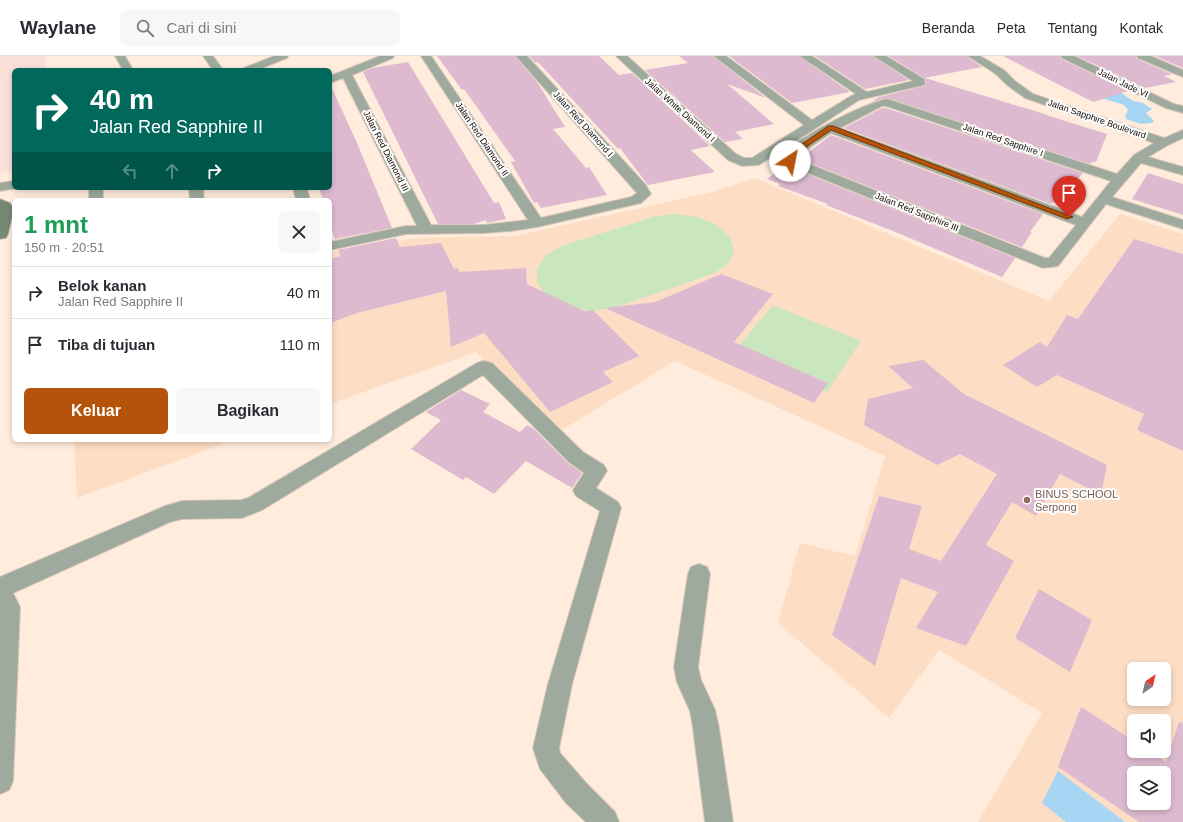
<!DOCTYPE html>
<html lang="id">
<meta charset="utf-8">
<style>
body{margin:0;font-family:Helvetica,sans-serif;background:#f7f7f7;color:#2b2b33;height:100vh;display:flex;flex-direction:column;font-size:15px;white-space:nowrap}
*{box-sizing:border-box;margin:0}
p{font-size:13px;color:#7c7c81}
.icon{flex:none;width:22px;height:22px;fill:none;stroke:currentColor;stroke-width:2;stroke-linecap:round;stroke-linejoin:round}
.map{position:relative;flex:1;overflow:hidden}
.details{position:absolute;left:12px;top:142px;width:320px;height:244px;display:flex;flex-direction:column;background:#fff;border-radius:6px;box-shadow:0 2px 6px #0003}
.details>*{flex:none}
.top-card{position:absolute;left:12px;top:12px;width:320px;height:122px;border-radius:6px;box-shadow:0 2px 6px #0003;background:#00695c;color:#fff;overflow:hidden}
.needle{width:26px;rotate:34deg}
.tools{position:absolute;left:1127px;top:606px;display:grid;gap:8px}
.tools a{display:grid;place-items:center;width:44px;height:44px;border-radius:6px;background:#fff;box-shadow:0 2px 6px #0003;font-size:20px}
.pin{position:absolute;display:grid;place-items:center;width:34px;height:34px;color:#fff;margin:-41px -17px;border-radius:50% 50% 50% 0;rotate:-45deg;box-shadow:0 0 4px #0007}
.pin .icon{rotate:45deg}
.me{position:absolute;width:44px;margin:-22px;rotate:34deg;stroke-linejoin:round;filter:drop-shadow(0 0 3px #0008)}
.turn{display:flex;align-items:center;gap:14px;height:84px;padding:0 12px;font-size:18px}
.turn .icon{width:52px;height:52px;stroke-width:2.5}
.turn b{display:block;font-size:28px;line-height:34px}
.lanes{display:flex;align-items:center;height:38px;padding:0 12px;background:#0003;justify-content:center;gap:20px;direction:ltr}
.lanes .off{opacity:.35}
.round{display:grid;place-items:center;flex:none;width:42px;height:42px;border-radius:6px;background:#f7f7f7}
.overview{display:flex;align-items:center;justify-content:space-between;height:68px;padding:0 12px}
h1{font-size:24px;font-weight:800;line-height:30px;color:#1e9e55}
.button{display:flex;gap:8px;margin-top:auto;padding:8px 12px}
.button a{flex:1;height:46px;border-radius:6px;background:#b45309;color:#fff;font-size:16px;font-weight:800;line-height:46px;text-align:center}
.button a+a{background:#f7f7f7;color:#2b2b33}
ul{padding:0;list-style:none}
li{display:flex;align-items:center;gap:12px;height:52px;padding:0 12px;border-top:1px solid #e1e1e2}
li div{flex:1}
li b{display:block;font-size:15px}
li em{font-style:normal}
header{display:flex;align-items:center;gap:24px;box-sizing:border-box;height:56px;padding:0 20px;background:#fff;border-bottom:1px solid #e1e1e2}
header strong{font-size:19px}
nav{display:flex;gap:22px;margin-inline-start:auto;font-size:14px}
.search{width:280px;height:36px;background:#f7f7f7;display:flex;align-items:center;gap:10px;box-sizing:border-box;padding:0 14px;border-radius:6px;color:#7c7c81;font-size:15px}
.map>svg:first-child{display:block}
.commercial{fill:#f9dfd8}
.built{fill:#fddec5;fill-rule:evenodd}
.green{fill:#c9e6be}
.water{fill:#a6d6f4}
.building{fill:#ddbad0;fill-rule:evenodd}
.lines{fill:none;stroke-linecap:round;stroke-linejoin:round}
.street-casing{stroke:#d9c8b9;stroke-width:2}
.secondary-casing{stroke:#d9c8b9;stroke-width:2}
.street{fill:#9eaa9d;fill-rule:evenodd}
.secondary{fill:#768876;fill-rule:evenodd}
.route{fill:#b45309;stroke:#753606}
.education-dot{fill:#8d6e63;stroke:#fff;stroke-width:1.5}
.labels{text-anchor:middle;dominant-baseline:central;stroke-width:4;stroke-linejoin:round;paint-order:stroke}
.far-street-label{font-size:9px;fill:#130902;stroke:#fff}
.education-label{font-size:11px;fill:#785e54;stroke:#fff;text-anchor:start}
</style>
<header>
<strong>Waylane</strong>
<div class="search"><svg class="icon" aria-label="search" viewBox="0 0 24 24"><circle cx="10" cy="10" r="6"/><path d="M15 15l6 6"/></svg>Cari di sini</div>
<nav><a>Beranda</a><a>Peta</a><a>Tentang</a><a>Kontak</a></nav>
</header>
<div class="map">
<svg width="1183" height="766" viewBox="0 0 1183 766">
<rect width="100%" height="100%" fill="#ffecdc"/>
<path class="commercial" d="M0 0H46V14H14V114L0 116Z"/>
<g class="built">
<path d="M755 122 1049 245 1120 158 1183 178V766H978L1042 657 939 594 889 662 778 567 800 487 855 500 885 400 675 305 557 377 476 296 330 348V196L415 182 515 180 712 136ZM1134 613H1164V643H1134ZM1134 665H1164V695H1134ZM1134 717H1164V747H1134Z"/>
<path d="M74 384H233L77 442Z"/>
</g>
<g class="green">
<path d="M676 158 698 161 717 169 730 181 734 194 729 207 715 217 614 252 591 255 567 250 548 241 537 227V212L546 199 562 190 656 160Z"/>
<path d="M773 249 861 285 827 336 735 294Z"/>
</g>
<g class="water">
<path d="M1120 36 1133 45 1143 47 1152 53 1146 57 1154 65 1152 67 1141 68 1126 63 1125 60 1128 54 1124 49 1102 42Z"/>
<path d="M1058 715 1125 766H1066L1042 747Z"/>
</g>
<g class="building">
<path d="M437 0H515L537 26 565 71 553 73 586 112 589 111 607 139 541 152 537 146 534 147 511 106 515 105 464 33 462 34Z"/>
<path d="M529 0H599L619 19 632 17 710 90 691 94 715 116 648 129 620 92 618 93 538 6 536 7Z"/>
<path d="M679 0H713L766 42 727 28 774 68 735 76 743 83 725 86 645 14 688 7Z"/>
<path d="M729 0H799L850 36 792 47Z"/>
<path d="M815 0H873L909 24 865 33Z"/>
<path d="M889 0H967L982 11 924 22Z"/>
<path d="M1003 0H1060L1061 3 1128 35 1093 46Z"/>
<path d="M1077 0H1136L1137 3 1172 18 1164 20 1176 26 1145 32Z"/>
<path d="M1155 0H1183V12Z"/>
<path d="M408 6 494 147 499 146 506 163 487 167 486 164 474 168H438L363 16 372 12Z"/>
<path d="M925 22 1048 59H1046L1107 78 1096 106H1092L1090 108 887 42 872 46 879 41 924 30 926 27Z"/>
<path d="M330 28 357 87 392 172 335 183 330 167V144H323L319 132H330Z"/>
<path d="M882 52H886L1083 117 1077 124 1064 149 1053 146 1051 148 844 72Z"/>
<path d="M831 79 1043 158 1030 176H1032L1022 191 797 102 804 97H808Z"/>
<path d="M785 109 1015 202 1002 221 893 175 826 149 828 148 778 130 780 128 767 123Z"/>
<path d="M1148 117 1183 128V159L1132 143Z"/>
<path d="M396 182 400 191 441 187 454 213 458 212 459 216 526 212 527 228 584 255 593 254 639 300 603 316 613 326 550 356 484 277 451 291 446 235 357 257 330 267V203L340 200 338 194Z"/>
<path d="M1134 183 1183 198V395L1137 374 1144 358 1057 319 1037 331 1003 309 1040 286 1047 291 1067 259 1078 263Z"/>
<path d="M721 218 773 238 734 286 828 327 814 347 605 252 655 246Z"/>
<path d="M923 304 964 338 1107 409 1101 439 1060 418 1036 460 1012 446 986 489 1014 505 966 590 916 572 938 536 901 522 875 610 832 579 879 440 922 450 909 493 941 505 997 418 960 398 937 409 864 369 868 343 913 332 888 310Z"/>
<path d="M461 334 490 348 483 356 520 376 527 369 534 373 568 407 582 417 572 432 526 405 494 438 466 421 463 424 411 393 441 364 426 356Z"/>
<path d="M1039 533 1092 564 1070 616 1015 582Z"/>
<path d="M1081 651 1134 685V695H1149L1166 706 1179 666 1183 667V766H1139L1058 711ZM1134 717H1164V747H1134Z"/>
</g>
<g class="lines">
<g class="street-casing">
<g id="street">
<path d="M115 0H125L133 14H123Z"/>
<path d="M203 0H213L223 14H213Z"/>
<path d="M274 0H288L287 2 257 14H243L244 12Z"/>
<path d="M380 0H394L393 2 352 19 431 169H484L528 164 421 0H431L541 162 631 141 637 137 516 0H527L645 128 651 138 641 147 537 171 511 175 484 177 406 178 330 194V186L406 170H417L343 22 330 27V20Z"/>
<path d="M616 0H627L736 98 744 102H752L804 69 714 0H726L812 64 851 40 856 38 800 0H812L867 36 913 25 874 0H886L924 23 925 27 924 29 859 44 759 109 742 110 728 104Z"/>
<path d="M968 0H980L1004 14 1015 25 1033 38 1164 82 1183 74V82L1168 89 1148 101 1183 111V119L1141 107 1112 141 1183 164V173L1106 148 1058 210 1043 212 786 108 781 102C794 82 863 48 887 43L1117 118 1134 99 1154 87 1025 42 1007 29 996 18ZM882 50H886L1111 125 1082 161 840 72ZM831 77 1076 169 1049 202H1045L794 102Z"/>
<path d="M1061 0H1074L1174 48 1183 50V57L1166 52 1062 2Z"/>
<path d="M1137 0H1151L1183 14V21L1138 2Z"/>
<path d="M14 125V132H18L0 135V127Z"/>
<rect x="89" y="132" width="14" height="12"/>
<path d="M189 132H203L204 144H190Z"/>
<path d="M293 132H307L310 144H296Z"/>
<path d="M483 305 492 307 583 396 604 409 607 415 596 432 618 446 621 452 572 628 559 692 560 697 586 727 615 756 619 766H586L566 747 540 713 533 692 548 628 600 455 576 440 573 434 584 417 569 406 483 319 262 454 242 462 182 463 170 466 13 537 20 551 13 725 9 734 0 738V521L165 450 182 445 241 444 248 442 477 307Z"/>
<path d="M699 508 707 511 710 518 698 611 701 624 715 654 719 672 733 766H705L693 672 690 655 677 626 674 611 688 518 691 511Z"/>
</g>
</g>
<g class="secondary-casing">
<path id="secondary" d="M0 143 10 147 14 153 8 178 6 182 0 183Z"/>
</g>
<use href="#street" class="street"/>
<use href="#secondary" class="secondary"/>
</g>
<path class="route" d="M828 70H833L1073 161 1067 163 831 74 790 102 793 105 792 107H788L784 104 785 100Z"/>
<circle class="education-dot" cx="1027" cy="444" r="4"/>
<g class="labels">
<g class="far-street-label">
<text transform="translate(1123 27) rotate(26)">Jalan Jade VI</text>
<text transform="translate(680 54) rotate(42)">Jalan White Diamond I</text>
<text transform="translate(1097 63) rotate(19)">Jalan Sapphire Boulevard</text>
<text transform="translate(583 68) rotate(48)">Jalan Red Diamond I</text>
<text transform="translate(482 83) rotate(56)">Jalan Red Diamond II</text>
<text transform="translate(1003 84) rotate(19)">Jalan Red Sapphire I</text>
<text transform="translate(386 95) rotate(63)">Jalan Red Diamond III</text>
<text transform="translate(917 156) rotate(22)">Jalan Red Sapphire III</text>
</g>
<g class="education-label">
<text x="1035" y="438">BINUS SCHOOL<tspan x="1035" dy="13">Serpong</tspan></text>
</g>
</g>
</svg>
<div class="tools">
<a><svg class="needle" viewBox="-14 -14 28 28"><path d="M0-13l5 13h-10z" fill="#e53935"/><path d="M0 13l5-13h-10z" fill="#7c7c81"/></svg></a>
<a><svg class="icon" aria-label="sound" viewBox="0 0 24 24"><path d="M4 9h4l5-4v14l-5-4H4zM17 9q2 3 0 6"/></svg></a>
<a><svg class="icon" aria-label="layers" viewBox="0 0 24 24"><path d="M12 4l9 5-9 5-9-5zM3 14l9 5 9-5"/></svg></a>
</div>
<div class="pin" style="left:1069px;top:161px;background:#d93025"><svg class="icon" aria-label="arrive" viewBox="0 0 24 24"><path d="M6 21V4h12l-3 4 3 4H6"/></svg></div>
<svg class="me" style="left:790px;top:105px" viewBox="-20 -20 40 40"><circle r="19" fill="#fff"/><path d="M0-13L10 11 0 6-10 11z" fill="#b45309"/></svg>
<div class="top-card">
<div class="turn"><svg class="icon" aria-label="right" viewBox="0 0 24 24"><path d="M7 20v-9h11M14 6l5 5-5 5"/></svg><div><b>40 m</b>Jalan Red Sapphire II</div></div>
<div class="lanes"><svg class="icon off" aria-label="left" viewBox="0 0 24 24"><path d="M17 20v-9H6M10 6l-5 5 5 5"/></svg><svg class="icon off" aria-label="ahead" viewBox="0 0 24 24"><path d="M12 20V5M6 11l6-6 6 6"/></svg><svg class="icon" aria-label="right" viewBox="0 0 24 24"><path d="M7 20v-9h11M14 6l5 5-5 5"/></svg></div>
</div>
<section class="details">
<div class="overview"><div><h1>1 mnt</h1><p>150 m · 20:51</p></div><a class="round"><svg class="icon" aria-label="close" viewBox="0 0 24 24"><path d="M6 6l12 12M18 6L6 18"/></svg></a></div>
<ul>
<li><svg class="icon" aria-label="right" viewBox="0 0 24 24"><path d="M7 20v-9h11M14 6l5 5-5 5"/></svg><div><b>Belok kanan</b><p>Jalan Red Sapphire II</p></div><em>40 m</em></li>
<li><svg class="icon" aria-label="arrive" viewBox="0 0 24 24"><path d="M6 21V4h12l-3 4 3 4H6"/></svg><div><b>Tiba di tujuan</b></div><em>110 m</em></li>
</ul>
<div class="button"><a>Keluar</a><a>Bagikan</a></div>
</section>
</div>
